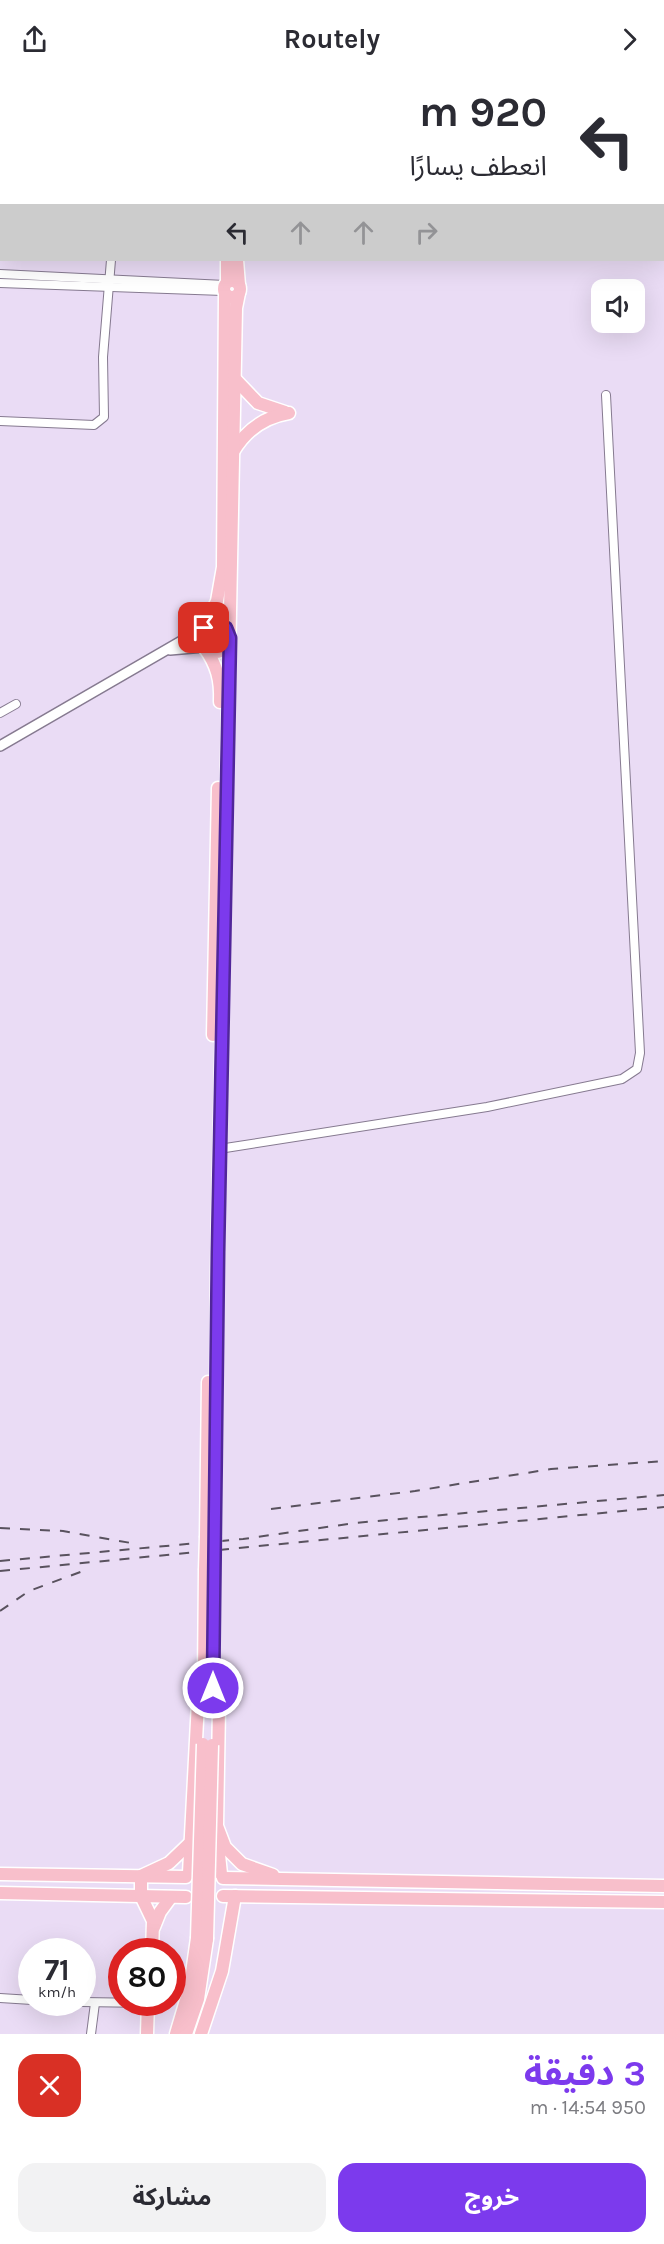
<!DOCTYPE html>
<html lang="ar">
<meta charset="utf-8">
<style>
body{margin:0;font-family:Karla,"Noto Sans Arabic",sans-serif;background:#f2f2f3;color:#2b2b33;direction:rtl;height:100vh;display:flex;flex-direction:column;font-size:22px;white-space:nowrap}
*{box-sizing:border-box;margin:0}
p{font-size:20px;color:#7c7c81}
.icon{flex:none;width:33px;height:33px;fill:none;stroke:currentColor;stroke-width:2;stroke-linecap:round;stroke-linejoin:round}
.map{position:relative;height:1956px;overflow:hidden;direction:ltr}
.details{display:flex;flex-direction:column;background:#fff;flex:1}
.details>*{flex:none}
.banner{position:absolute;left:0px;top:0px;width:664px;height:183px;box-shadow:0 6px 24px #0002;direction:rtl;background:#fff;color:#2b2b33;overflow:hidden}
.controls{position:absolute;left:591px;top:201px;display:grid;gap:12px}
.controls a{display:grid;place-items:center;width:54px;height:54px;border-radius:12px;background:#fff;box-shadow:0 6px 24px #0002;font-size:30px}
.speed{position:absolute;left:18px;top:1860px;display:flex;gap:12px;font-size:30px;font-weight:700;text-align:center}
.speed>*{display:grid;place-content:center;width:78px;height:78px;border-radius:50%;background:#fff;box-shadow:0 6px 24px #0002;line-height:1}
.speed small{font-size:15px;font-weight:400}
.speed .limit{border:9px solid #d22;background:#fff;color:#111}
.pin{position:absolute;display:grid;place-items:center;width:51px;height:51px;color:#fff;margin:-26px;border-radius:12px;box-shadow:0 3px 9px #0006}
.me{position:absolute;width:66px;margin:-33px;rotate:0deg;stroke-linejoin:round;filter:drop-shadow(0 0 4px #0008)}
.turn{display:flex;align-items:center;gap:21px;height:126px;padding:0 18px;font-size:27px}
.turn .icon{width:78px;height:78px;stroke-width:2.5}
.turn b{display:block;font-size:42px;line-height:51px}
.lanes{display:flex;align-items:center;height:57px;padding:0 18px;background:#0003;justify-content:center;gap:30px;direction:ltr}
.lanes .off{opacity:.35}
.round{display:grid;place-items:center;flex:none;width:63px;height:63px;border-radius:18px;background:#f2f2f3}
.summary{display:flex;align-items:center;justify-content:space-between;height:102px;padding:0 18px}
h1{font-size:36px;font-weight:700;line-height:45px;color:#7c3aed}
.button{display:flex;gap:12px;margin-top:auto;padding:12px 18px}
.button a{flex:1;height:69px;border-radius:18px;background:#7c3aed;color:#fff;font-size:24px;font-weight:700;line-height:69px;text-align:center}
.button a+a{background:#f2f2f3;color:#2b2b33}
header{display:flex;justify-content:space-between;align-items:center;height:78px;padding:0 18px;background:#fff;font-size:27px;font-weight:700}
.map>svg:first-child{display:block}
.cemetery{fill:url(#cemetery-stones)}
.lines{fill:none;stroke-linecap:round;stroke-linejoin:round}
.minor-casing{stroke:#867a90;stroke-width:10}
.tertiary-casing{stroke:#867a90;stroke-width:12}
.trunk-casing{stroke:#fff;stroke-width:15}
.minor{stroke:#fff;stroke-width:8}
.tertiary{stroke:#fff;stroke-width:9}
.trunk{stroke:#f8bfcb;stroke-width:12}
.rail{stroke:#59525e;stroke-width:2;stroke-dasharray:10 10;stroke-linecap:butt}
.trunk-bridge-casing{stroke:#fff;stroke-width:15;stroke-linecap:butt}
.trunk-bridge{stroke:#f8bfcb;stroke-width:12}
.route-casing{stroke:#51269a;stroke-width:15}
.route{stroke:#7c3aed;stroke-width:10}
</style>
<header><svg class="icon" aria-label="forward" viewBox="0 0 24 24"><path d="M9 5l7 7-7 7"/></svg>Routely<svg class="icon" aria-label="share" viewBox="0 0 24 24"><path d="M12 15V3M7 8l5-5 5 5M5 13v7h14v-7"/></svg></header>
<div class="map">
<svg width="664" height="1956" viewBox="0 0 664 1956">
<defs>
<pattern id="cemetery-stones" width="16" height="16" patternUnits="userSpaceOnUse" patternTransform="scale(1.5)"><rect width="16" height="16" fill="#abbea7"/><path d="M2 7V4a2 2 0 0 1 4 0v3zM10 15v-3a2 2 0 0 1 4 0v3z" fill="#8c9b89"/></pattern>
</defs>
<rect width="100%" height="100%" fill="#eadcf5"/>
<path class="cemetery" d="M10 0H216L9 1Z"/>
<g class="lines">
<g class="minor-casing">
<g id="minor">
<path d="M0 61H2"/>
<path d="M0 169H2"/>
<path d="M0 196 225 207"/>
<path d="M0 205 223 213"/>
<path d="M0 343 94 347 104 339 103 279 111 182"/>
<path d="M0 635 16 626"/>
<path d="M219 1071 487 1029 622 1001 637 991 640 975 606 317"/>
<path d="M0 1920 32 1922"/>
<path d="M82 1924 148 1925"/>
<path d="M91 1956 95 1925"/>
</g>
</g>
<g class="tertiary-casing">
<g id="tertiary">
<path d="M170 572 204 569"/>
<path d="M0 668 204 550"/>
</g>
</g>
<g class="trunk-casing">
<g id="trunk">
<path d="M231 2V0"/>
<path d="M240 2V0"/>
<path d="M237 182 239 207"/>
<circle cx="232" cy="211" r="8"/>
<path d="M227 204V182"/>
<path d="M235 301 258 325 285 334"/>
<path d="M233 374C246 352 264 339 289 335"/>
<circle cx="215" cy="560" r="14"/>
<path d="M204 550 217 523 223 489 225 215"/>
<path d="M204 569C217 587 221 602 220 624"/>
<path d="M213 957 218 710"/>
<path d="M215 1457 217 1194 236 230 239 215"/>
<path d="M206 1458 208 1304"/>
<path d="M213 1587 219 1630 217 1748 225 1769 242 1786 273 1797"/>
<path d="M213 1594 214 1490"/>
<path d="M204 1599 205 1492"/>
<path d="M217 1758 221 1796"/>
<path d="M189 1795 198 1624 205 1592"/>
<path d="M0 1796 186 1799"/>
<path d="M223 1800 664 1808"/>
<path d="M0 1815 186 1819"/>
<path d="M223 1818 664 1824"/>
<path d="M154 1849 160 1834 171 1819"/>
<path d="M152 1874 153 1843 141 1818V1798L169 1785 191 1764"/>
<path d="M147 1956 148 1924"/>
<path d="M176 1956 190 1909 197 1860"/>
<path d="M186 1956 198 1921 207 1861"/>
<path d="M201 1956 222 1893 235 1818"/>
</g>
</g>
<use href="#minor" class="minor"/>
<use href="#tertiary" class="tertiary"/>
<use href="#trunk" class="trunk"/>
<g class="rail">
<path d="M271 1431 415 1413 551 1391 664 1383"/>
<path d="M0 1450 63 1453 131 1465"/>
<path d="M0 1483 243 1461 355 1445 664 1417"/>
<path d="M0 1493 664 1429"/>
<path d="M0 1533 29 1513 83 1493"/>
</g>
<g class="trunk-bridge-casing">
<g id="trunk-bridge">
<path d="M214 1490 215 1457"/>
<path d="M205 1492 206 1458"/>
<path d="M197 1860 203 1666"/>
<path d="M207 1861 212 1667"/>
</g>
</g>
<use href="#trunk-bridge" class="trunk-bridge"/>
</g>
<g class="lines">
<g class="route-casing">
<path id="route" d="M204 550 218 546 226 550 230 560 218 1174 213 1610"/>
</g>
<use href="#route" class="route"/>
</g>
</svg>
<div class="controls">
<a><svg class="icon" aria-label="sound" viewBox="0 0 24 24"><path d="M4 9h4l5-4v14l-5-4H4zM17 9q2 3 0 6"/></svg></a>
</div>
<div class="speed"><div>71<small>km/h</small></div><div class="limit">80</div></div>
<div class="pin" style="left:204px;top:550px;background:#d93025"><svg class="icon" aria-label="arrive" viewBox="0 0 24 24"><path d="M6 21V4h12l-3 4 3 4H6"/></svg></div>
<svg class="me" style="left:213px;top:1610px" viewBox="-20 -20 40 40"><circle r="17" fill="#7c3aed" stroke="#fff" stroke-width="3"/><path d="M0-11L8 9 0 5-8 9z" fill="#fff"/></svg>
<div class="banner">
<div class="turn"><svg class="icon" aria-label="left" viewBox="0 0 24 24"><path d="M17 20v-9H6M10 6l-5 5 5 5"/></svg><div><b>920 m</b>انعطف يسارًا</div></div>
<div class="lanes"><svg class="icon" aria-label="left" viewBox="0 0 24 24"><path d="M17 20v-9H6M10 6l-5 5 5 5"/></svg><svg class="icon off" aria-label="ahead" viewBox="0 0 24 24"><path d="M12 20V5M6 11l6-6 6 6"/></svg><svg class="icon off" aria-label="ahead" viewBox="0 0 24 24"><path d="M12 20V5M6 11l6-6 6 6"/></svg><svg class="icon off" aria-label="right" viewBox="0 0 24 24"><path d="M7 20v-9h11M14 6l5 5-5 5"/></svg></div>
</div>
</div>
<section class="details">
<div class="summary"><div><h1>3 دقيقة</h1><p>950 m · 14:54</p></div><a class="round" style="background:#d93025;color:#fff"><svg class="icon" aria-label="close" viewBox="0 0 24 24"><path d="M6 6l12 12M18 6L6 18"/></svg></a></div>
<div class="button"><a>خروج</a><a>مشاركة</a></div>
</section>
